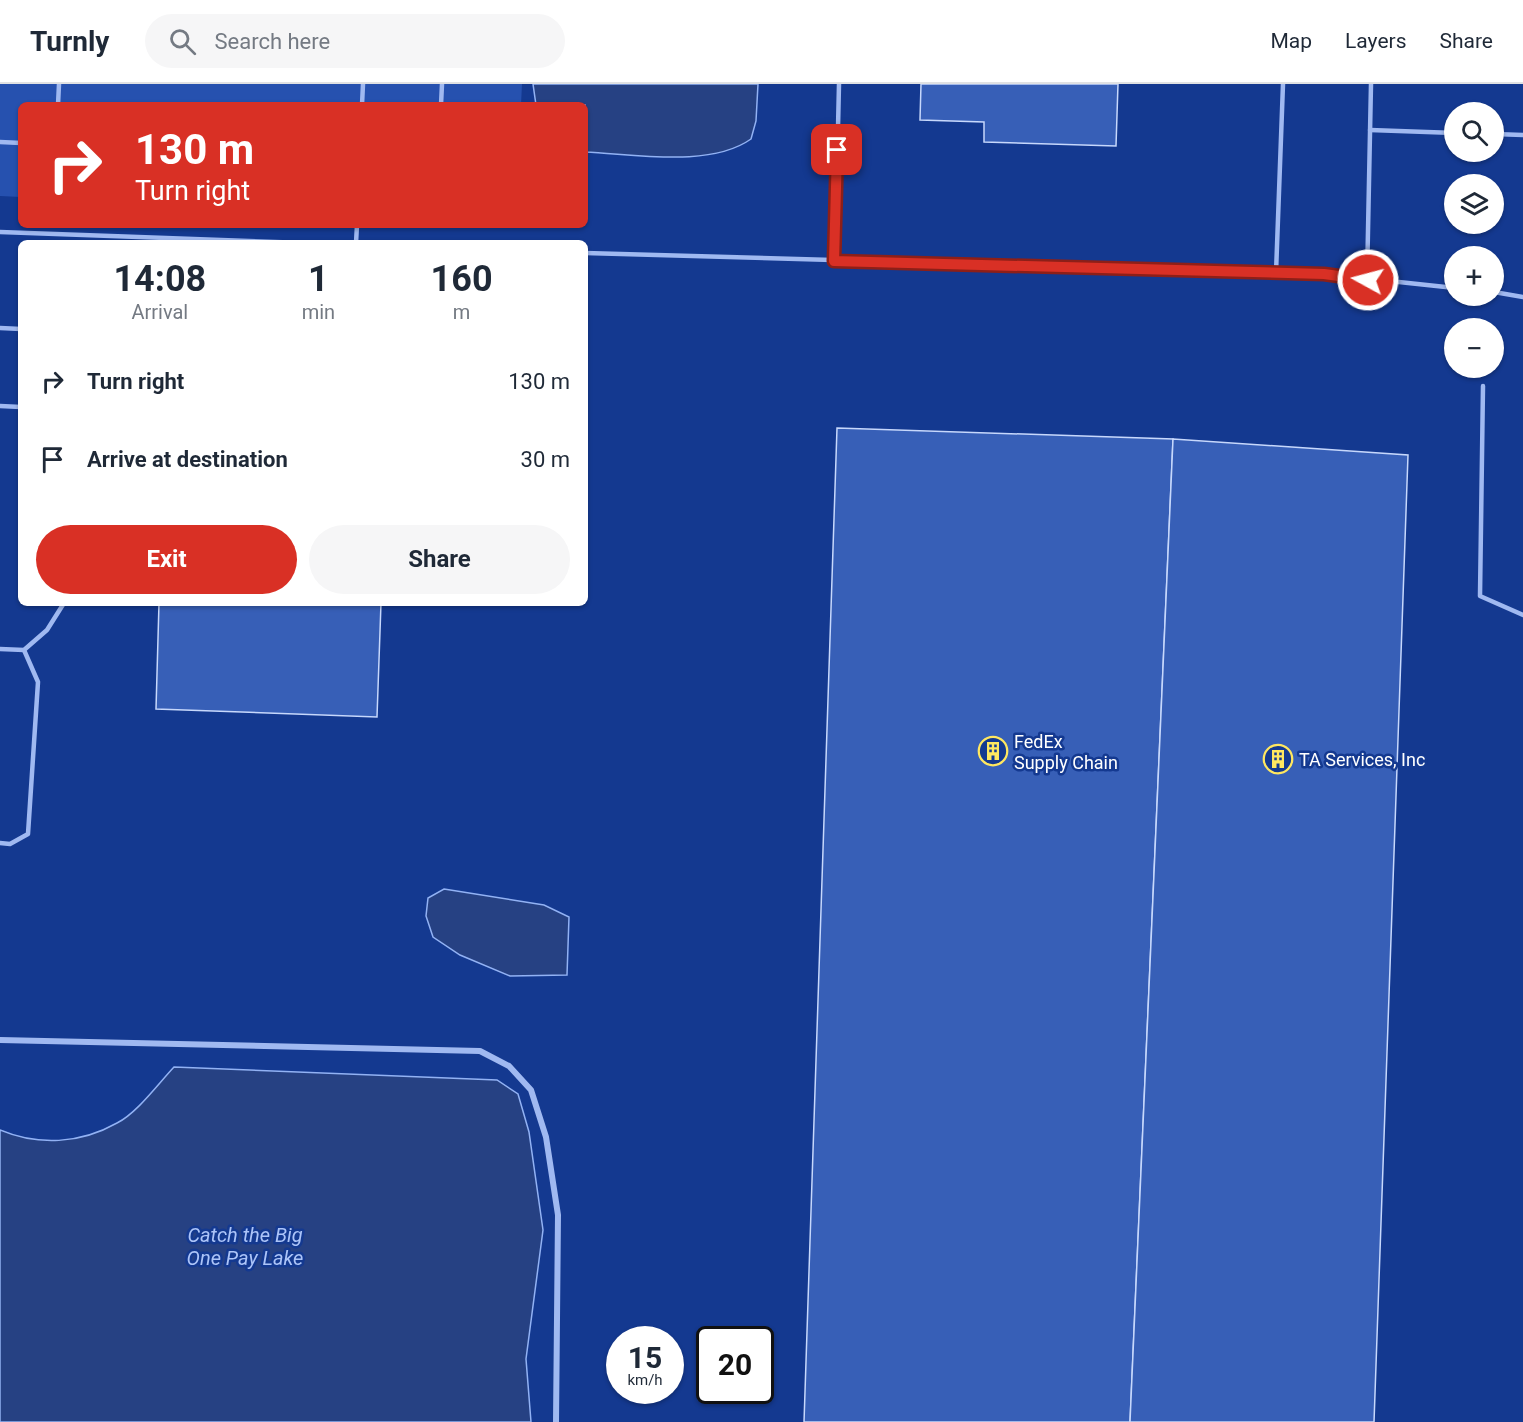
<!DOCTYPE html>
<meta charset="utf-8">
<style>
body{margin:0;font-family:Roboto,sans-serif;background:#f6f6f7;color:#1f2937;height:100vh;display:flex;flex-direction:column;font-size:22px;white-space:nowrap}
*{box-sizing:border-box;margin:0}
p{font-size:20px;color:#747a83}
.icon{flex:none;width:33px;height:33px;fill:none;stroke:currentColor;stroke-width:2;stroke-linecap:round;stroke-linejoin:round}
.map{position:relative;flex:1;overflow:hidden}
.side{position:absolute;left:18px;top:156px;width:570px;height:366px;display:flex;flex-direction:column;background:#fff;border-radius:9px;box-shadow:0 2px 4px #0004}
.side>*{flex:none}
.guide{position:absolute;left:18px;top:18px;width:570px;height:126px;border-radius:9px;box-shadow:0 2px 4px #0004;background:#d93025;color:#fff;overflow:hidden}
.tools{position:absolute;left:1444px;top:18px;display:grid;gap:12px}
.tools a{display:grid;place-items:center;width:60px;height:60px;border-radius:50%;background:#fff;box-shadow:0 2px 4px #0004;font-size:30px}
.speed{position:absolute;left:606px;top:1242px;display:flex;gap:12px;font-size:30px;font-weight:700;text-align:center}
.speed>*{display:grid;place-content:center;width:78px;height:78px;border-radius:50%;background:#fff;box-shadow:0 2px 4px #0004;line-height:1}
.speed small{font-size:15px;font-weight:400}
.speed .limit{border:3px solid #111;border-radius:9px;background:#fff;color:#111}
.pin{position:absolute;display:grid;place-items:center;width:51px;height:51px;color:#fff;margin:-26px;border-radius:12px;box-shadow:0 3px 9px #0006}
.me{position:absolute;width:66px;margin:-33px;rotate:277deg;stroke-linejoin:round;filter:drop-shadow(0 0 4px #0008)}
.turn{display:flex;align-items:center;gap:21px;height:126px;padding:0 18px;font-size:27px}
.turn .icon{width:78px;height:78px;stroke-width:2.5}
.turn b{display:block;font-size:42px;line-height:51px}
.eta{display:flex;justify-content:space-evenly;align-items:center;height:102px;text-align:center}
.eta b{font-size:36px;font-weight:700;line-height:42px}
.cta{display:flex;gap:12px;margin-top:auto;padding:12px 18px}
.cta a{flex:1;height:69px;border-radius:36px;background:#d93025;color:#fff;font-size:24px;font-weight:700;line-height:69px;text-align:center}
.cta a+a{background:#f6f6f7;color:#1f2937}
ul{padding:0;list-style:none}
li{display:flex;align-items:center;gap:18px;height:78px;padding:0 18px}
li div{flex:1}
li b{display:block;font-size:22px}
li em{font-style:normal}
header{display:flex;align-items:center;gap:36px;box-sizing:border-box;height:84px;padding:0 30px;background:#fff;border-bottom:2px solid #e0e1e3}
header strong{font-size:28px}
nav{display:flex;gap:33px;margin-inline-start:auto;font-size:21px}
.search{width:420px;height:54px;background:#f6f6f7;display:flex;align-items:center;gap:15px;box-sizing:border-box;padding:0 21px;border-radius:33px;color:#747a83;font-size:22px}
.map>svg:first-child{display:block}
.green{fill:#2651af}
.water{fill:#264183;stroke:#92b2f4;stroke-width:1.5}
.building{fill:#375fb7;stroke:#c7d8fc;stroke-width:1.5}
.lines{fill:none;stroke-linecap:round;stroke-linejoin:round}
.lane{stroke:#a0b9f1;stroke-width:4.5}
.street{stroke:#a0b9f1;stroke-width:6}
.route-casing{stroke:#8d1f18;stroke-width:15}
.route{stroke:#d93025;stroke-width:10}
.labels{text-anchor:middle;dominant-baseline:central;stroke-width:5;stroke-linejoin:round;paint-order:stroke}
.poi-label{font-size:18px;fill:#fff;stroke:#143990;text-anchor:start}
.water-label{font-size:20px;font-style:italic;fill:#acc4f8;stroke:#143990}
</style>
<header>
<strong>Turnly</strong>
<div class="search"><svg class="icon" aria-label="search" viewBox="0 0 24 24"><circle cx="10" cy="10" r="6"/><path d="M15 15l6 6"/></svg>Search here</div>
<nav><a>Map</a><a>Layers</a><a>Share</a></nav>
</header>
<div class="map">
<svg width="1523" height="1338" viewBox="0 0 1523 1338">
<rect width="100%" height="100%" fill="#143990"/>
<path class="green" d="M0 0H522L521 21H21V113L0 112Z"/>
<g class="water">
<path d="M533 0H758L756 37 751 55C710 84 635 70 585 68V21H536Z"/>
<path d="M444 805 544 821 569 833 567 891 510 892 460 871 433 853 426 832 428 814Z"/>
<path d="M174 983 497 996 518 1010 529 1048 543 1146 526 1275 531 1338H0V1046C38 1062 80 1060 117 1039 137 1029 158 1000 174 983Z"/>
</g>
<g class="building">
<path d="M921 0H1118L1116 62 984 58V38L920 36Z"/>
<path d="M837 344 1173 355 1130 1338H804Z"/>
<path d="M1173 355 1408 371 1374 1338H1130Z"/>
<path d="M159 519H381L377 633 156 625Z"/>
</g>
<g class="lines">
<g class="lane">
<path d="M58 21 59 0"/>
<path d="M362 21 363 0"/>
<path d="M441 21 442 0"/>
<path d="M1370 46 1455 49"/>
<path d="M1494 50 1523 51"/>
<path d="M0 58 21 59"/>
<path d="M0 148 304 159"/>
<path d="M356 159 357 141"/>
<path d="M585 169 1324 190 1455 204"/>
<path d="M835 177 839 0"/>
<path d="M1276 189 1283 0"/>
<path d="M1367 196 1371 0"/>
<path d="M1494 208 1523 213"/>
<path d="M0 244 21 245"/>
<path d="M1483 302 1480 512 1523 531"/>
<path d="M0 322 21 323"/>
<path d="M0 565 24 566 47 546 64 519"/>
<path d="M0 759 10 760 28 750 38 598 24 566"/>
</g>
<path class="street" d="M0 956 480 967 509 982 531 1006 546 1053 558 1131 556 1338"/>
</g>
<g class="lines">
<g class="route-casing">
<path id="route" d="M837 66 834 177 1324 190 1368 196"/>
</g>
<use href="#route" class="route"/>
</g>
<defs>
<g id="building-ring" transform="scale(1.5)"><circle r="9.5" fill="#143990" stroke="#ffe760" stroke-width="1.5"/><path d="M-4-6H4V6H1V3H-1V6H-4ZM-2.5-4.3h1.7v1.8h-1.7ZM.8-4.3h1.7v1.8H.8ZM-2.5-1h1.7V.8h-1.7ZM.8-1h1.7V.8H.8Z" fill="#ffe760"/></g>
</defs>
<g fill-rule="evenodd">
<use href="#building-ring" x="993" y="667"/>
<use href="#building-ring" x="1278" y="675"/>
</g>
<g class="labels">
<g class="poi-label">
<text x="1014" y="657">FedEx<tspan x="1014" dy="21">Supply Chain</tspan></text>
<text x="1299" y="675">TA Services, Inc</text>
</g>
<g class="water-label">
<text x="245" y="1151">Catch the Big<tspan x="245" dy="23">One Pay Lake</tspan></text>
</g>
</g>
</svg>
<div class="tools">
<a><svg class="icon" aria-label="search" viewBox="0 0 24 24"><circle cx="10" cy="10" r="6"/><path d="M15 15l6 6"/></svg></a>
<a><svg class="icon" aria-label="layers" viewBox="0 0 24 24"><path d="M12 4l9 5-9 5-9-5zM3 14l9 5 9-5"/></svg></a>
<a>+</a>
<a>−</a>
</div>
<div class="speed"><div>15<small>km/h</small></div><div class="limit">20</div></div>
<div class="pin" style="left:837px;top:66px;background:#d93025"><svg class="icon" aria-label="arrive" viewBox="0 0 24 24"><path d="M6 21V4h12l-3 4 3 4H6"/></svg></div>
<svg class="me" style="left:1368px;top:196px" viewBox="-20 -20 40 40"><circle r="17" fill="#d93025" stroke="#fff" stroke-width="3"/><path d="M0-11L8 9 0 5-8 9z" fill="#fff"/></svg>
<div class="guide">
<div class="turn"><svg class="icon" aria-label="right" viewBox="0 0 24 24"><path d="M7 20v-9h11M14 6l5 5-5 5"/></svg><div><b>130 m</b>Turn right</div></div>
</div>
<section class="side">
<div class="eta">
<div><b>14:08</b><p>Arrival</p></div>
<div><b>1</b><p>min</p></div>
<div><b>160</b><p>m</p></div>
</div>
<ul>
<li><svg class="icon" aria-label="right" viewBox="0 0 24 24"><path d="M7 20v-9h11M14 6l5 5-5 5"/></svg><div><b>Turn right</b></div><em>130 m</em></li>
<li><svg class="icon" aria-label="arrive" viewBox="0 0 24 24"><path d="M6 21V4h12l-3 4 3 4H6"/></svg><div><b>Arrive at destination</b></div><em>30 m</em></li>
</ul>
<div class="cta"><a>Exit</a><a>Share</a></div>
</section>
</div>
